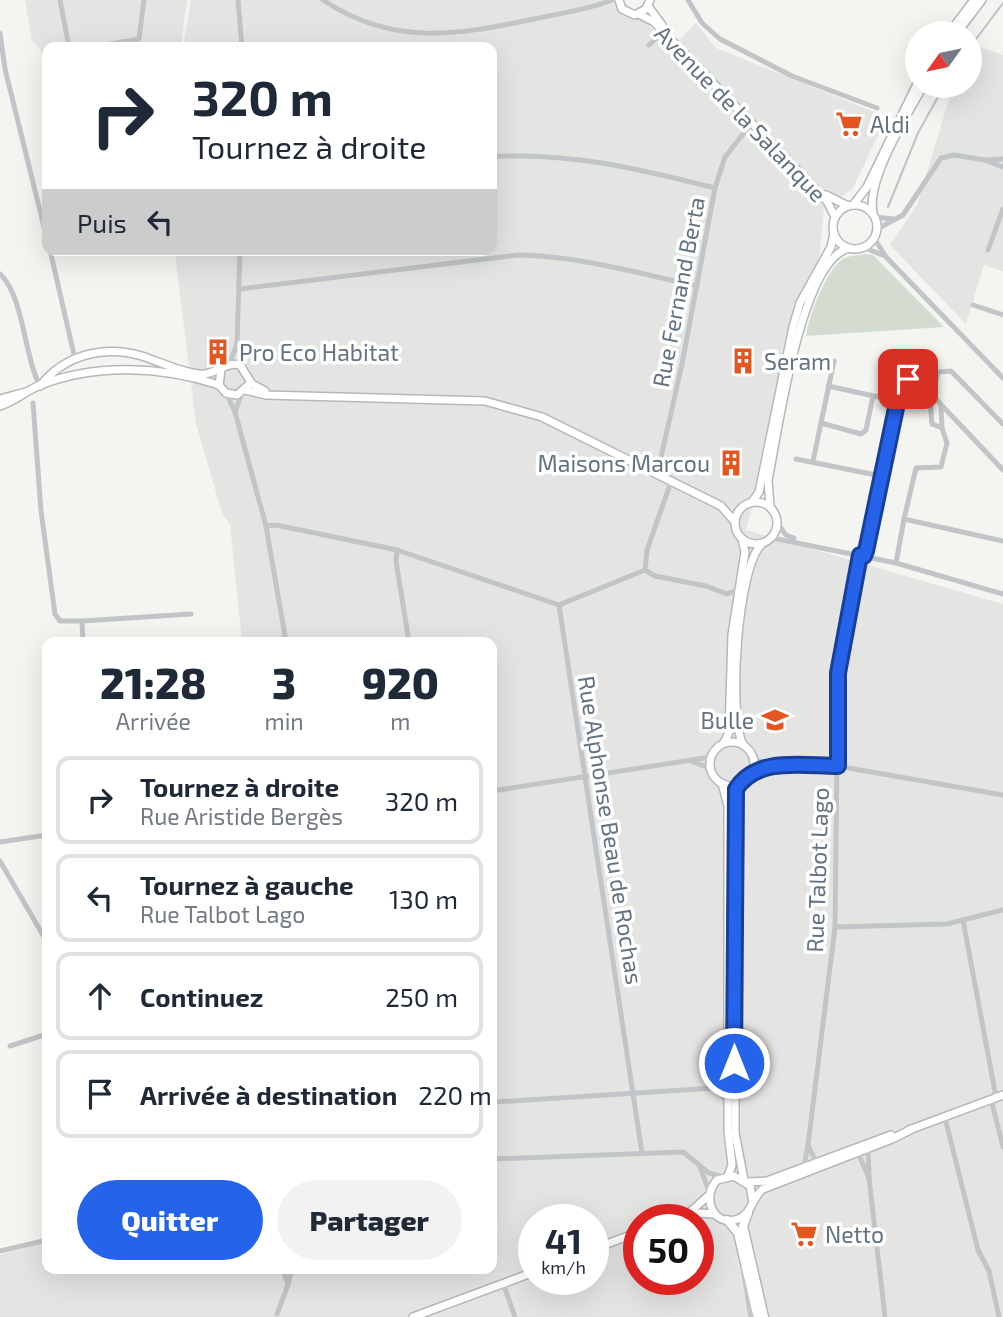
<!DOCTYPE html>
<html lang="fr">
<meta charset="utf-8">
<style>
body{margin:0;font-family:"Exo 2",sans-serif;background:#f2f2f3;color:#1f2937;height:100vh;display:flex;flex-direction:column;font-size:26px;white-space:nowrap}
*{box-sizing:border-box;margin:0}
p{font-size:23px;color:#747a83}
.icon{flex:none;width:38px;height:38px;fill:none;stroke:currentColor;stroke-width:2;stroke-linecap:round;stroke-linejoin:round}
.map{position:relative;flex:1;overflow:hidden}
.panel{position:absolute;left:42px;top:637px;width:455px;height:637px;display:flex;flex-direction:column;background:#fff;border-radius:14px;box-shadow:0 7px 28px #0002}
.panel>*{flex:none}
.top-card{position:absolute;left:42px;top:42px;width:455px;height:214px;border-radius:14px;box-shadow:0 7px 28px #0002;background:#fff;color:#1f2937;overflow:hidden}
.needle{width:46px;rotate:237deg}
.controls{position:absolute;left:905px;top:21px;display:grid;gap:14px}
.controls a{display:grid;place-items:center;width:77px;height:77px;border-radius:50%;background:#fff;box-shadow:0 7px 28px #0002;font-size:35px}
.speed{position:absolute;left:518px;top:1204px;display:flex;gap:14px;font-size:35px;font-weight:700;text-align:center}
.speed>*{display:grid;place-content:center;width:91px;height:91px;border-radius:50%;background:#fff;box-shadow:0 7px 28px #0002;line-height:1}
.speed small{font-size:18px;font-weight:400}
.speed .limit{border:10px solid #d22;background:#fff;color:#111}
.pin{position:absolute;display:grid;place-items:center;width:60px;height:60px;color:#fff;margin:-30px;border-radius:14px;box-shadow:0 4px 10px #0006}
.me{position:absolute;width:77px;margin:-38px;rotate:0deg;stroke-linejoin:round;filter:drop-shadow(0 0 5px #0008)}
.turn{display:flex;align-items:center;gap:24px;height:147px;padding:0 35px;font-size:32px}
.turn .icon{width:91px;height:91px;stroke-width:2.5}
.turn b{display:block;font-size:49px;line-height:60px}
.then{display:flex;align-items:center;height:66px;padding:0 35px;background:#0003;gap:14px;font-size:26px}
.eta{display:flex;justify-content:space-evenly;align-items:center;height:119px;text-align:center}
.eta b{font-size:42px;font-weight:800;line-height:49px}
.action{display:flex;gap:14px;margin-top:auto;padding:14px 35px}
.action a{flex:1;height:80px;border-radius:42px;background:#2563eb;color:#fff;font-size:28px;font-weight:800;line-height:80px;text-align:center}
.action a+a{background:#f2f2f3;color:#1f2937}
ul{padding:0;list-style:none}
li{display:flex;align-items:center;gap:21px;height:88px;margin:0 14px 10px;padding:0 21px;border:4px solid #e0e1e3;border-radius:14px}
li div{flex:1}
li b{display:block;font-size:26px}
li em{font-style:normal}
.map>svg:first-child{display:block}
.built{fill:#e4e5e3;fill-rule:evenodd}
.green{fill:#d4dbd1}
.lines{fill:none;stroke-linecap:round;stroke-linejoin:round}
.stream{stroke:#bac5cb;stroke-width:2}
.major-casing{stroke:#b4b8bc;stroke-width:10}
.highway-casing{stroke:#b4b7ba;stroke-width:11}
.minor{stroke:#c1c5c8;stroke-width:5}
.major{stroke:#fff;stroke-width:7}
.highway{stroke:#fff;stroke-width:8}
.route-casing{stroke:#184099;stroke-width:18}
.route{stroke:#2563eb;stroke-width:12}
.labels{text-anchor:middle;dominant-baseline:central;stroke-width:7;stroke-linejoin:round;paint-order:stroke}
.street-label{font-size:23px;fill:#637281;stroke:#fff}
.poi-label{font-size:23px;fill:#637281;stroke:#fff;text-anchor:start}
</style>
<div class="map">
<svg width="1003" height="1317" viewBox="0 0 1003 1317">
<rect width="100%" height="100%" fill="#f4f4f0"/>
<g class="built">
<path d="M25 0H187L181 47H47V78L40 48 32 41Z"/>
<path d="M191 0H622L672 48 696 23 716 48 887 117 852 190 824 207 820 252 746 530 1003 604V1317H0V1255L47 1242V1269H492V642H242L230 524 223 516 196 424 176 262 177 250H492V47H183ZM534 1220H593V1279H534ZM639 1220H698V1279H639Z"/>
<path d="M980 47 1003 55V271L984 265 966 324 890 245 917 205 953 86H970V62Z"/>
</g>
<path class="green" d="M865 254 873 255 944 327 806 336C809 316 826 270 843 259 849 255 858 256 865 254Z"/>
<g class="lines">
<g class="stream">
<path d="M970 47 1003 3"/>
<path d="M888 207 918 133 944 86"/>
</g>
<g class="major-casing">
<g id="major">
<path d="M619 0 622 9 635 15 646 9 650 0"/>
<path d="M648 6 662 25"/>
<path d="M639 14 654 22 827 201 835 217"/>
<path d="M949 33 974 0"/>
<path d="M957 33 982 0"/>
<path d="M826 195 848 206"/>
<path d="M853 205 867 187 917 84"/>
<circle cx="855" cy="227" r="22"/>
<path d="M873 213C866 179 907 116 923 86"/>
<path d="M221 370 219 385 226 393 237 395 247 386"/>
<path d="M40 386C65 354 105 345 142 356 160 362 180 372 199 374 215 376 225 361 240 365L252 384 265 391"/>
<path d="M245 390 266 395 485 401 542 417 721 506 735 522"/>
<path d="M0 399 26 392"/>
<path d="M0 406C14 401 25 392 38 386 94 363 162 366 219 385"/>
<circle cx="756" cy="523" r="21"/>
<path d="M752 502 759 492 793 327 800 303 831 247 834 233"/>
<path d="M770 506 768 480C778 433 800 260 849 248"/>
<circle cx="732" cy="764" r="22"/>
<path d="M724 743 729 732 732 635 745 552 742 539"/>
<path d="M743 745C728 715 737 566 762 544"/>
<path d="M722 783 728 806V1131L732 1165 728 1176"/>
<path d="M738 785 735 802V1133L744 1180"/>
<path d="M909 1130 1003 1095"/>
<path d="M747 1182 767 1181 891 1135"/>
<path d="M753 1203 750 1186 734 1176 717 1180C701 1197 713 1228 738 1219 752 1214 752 1197 763 1189L892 1139 912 1129"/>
<path d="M689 1213 708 1196"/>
<path d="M672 1220 699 1213 715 1214"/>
<path d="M593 1249 639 1232"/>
<path d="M413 1317 534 1272"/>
</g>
</g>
<g class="highway-casing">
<g id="highway">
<path d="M748 1213 743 1226 764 1317"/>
<path d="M727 1220 738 1233 757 1314"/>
</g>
</g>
<g class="minor">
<path d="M60 0 69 47"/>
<path d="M238 0 242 47"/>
<path d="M323 0C393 47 457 35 534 19 560 13 588 10 612 0"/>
<path d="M688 0 702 23 720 39 792 76 877 108"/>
<path d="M0 33 5 69 47 239"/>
<path d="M649 45 663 32"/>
<path d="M94 47 139 39 144 0"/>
<path d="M492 157C566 151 644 170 715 188"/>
<path d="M1003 159 985 160 1003 167"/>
<path d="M875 217 893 219"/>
<path d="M877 229 903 215 941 158 954 155 985 160"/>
<path d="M874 238 886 257 1003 378"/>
<path d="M863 247 882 255"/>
<path d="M50 250 75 359"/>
<path d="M988 250 1003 209"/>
<path d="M0 274C24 296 24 357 40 386"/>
<path d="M240 289 518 255C579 256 638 273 697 286"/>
<path d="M973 305 1003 315"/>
<path d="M237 344 240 250"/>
<path d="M229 364 237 344 244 368"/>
<path d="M828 386 897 401"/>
<path d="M226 393 235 412 242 392"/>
<path d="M33 403 41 511 55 614 60 621H82L83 642"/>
<path d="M941 407 942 428"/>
<path d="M235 412 266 526 286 642"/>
<path d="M821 423 861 434 866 430 873 396"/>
<path d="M1003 424 951 371 938 372 932 395 1003 470"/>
<path d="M796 459 881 476"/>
<path d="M813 461 834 361"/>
<path d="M657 475 682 364 715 188 725 157 751 124"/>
<path d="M671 482 647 550 645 570 655 576 706 586 727 594 739 589"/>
<path d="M778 524 786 535 794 538"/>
<path d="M266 526 276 525 397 550 559 605"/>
<path d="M772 538 896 563 1003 594"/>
<path d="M397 550 396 561 409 642"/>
<path d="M864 556 900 389 908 379H915L929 389 932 424 942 428 947 443 941 467 916 468 904 519 1003 541"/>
<path d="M896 563 904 519"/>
<path d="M82 621 191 614"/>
<path d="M753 758 768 765 837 766 1003 795"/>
<path d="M693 762 710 768"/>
<path d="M752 773 768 765"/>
<path d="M492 791 711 757"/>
<path d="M0 842 47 835"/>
<path d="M0 861 47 942"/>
<path d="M963 920 996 1097"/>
<path d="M835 927 947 924 1003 910"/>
<path d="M10 1046 47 1034"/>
<path d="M492 1099 495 1102 715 1088 727 1101"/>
<path d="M991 1099 1003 1147"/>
<path d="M945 1118 978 1250 989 1271 999 1317"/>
<path d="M808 1145 835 927 838 673 860 555"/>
<path d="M865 1148 868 1149 869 1178 858 1153Z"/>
<path d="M642 1153 559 605 645 570"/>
<path d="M492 1159 683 1152 709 1173 723 1177"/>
<path d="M700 1167 709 1191"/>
<path d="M804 1167 808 1145 816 1162 813 1165"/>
<path d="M869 1178 885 1317"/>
<path d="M0 1251 47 1240"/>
<path d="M743 1268 751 1317"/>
<path d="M283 1269 288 1285 292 1269"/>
<path d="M503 1283 515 1317"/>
<path d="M277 1314 288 1285"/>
</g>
<use href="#major" class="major"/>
<use href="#highway" class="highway"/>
</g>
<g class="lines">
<g class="route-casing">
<path id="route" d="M734 1063 736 789C757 756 803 766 838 766V673L860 555 864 556 866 551 900 389 908 379"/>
</g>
<use href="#route" class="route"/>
</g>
<defs>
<g id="supermarket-bare" transform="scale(2.1)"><path d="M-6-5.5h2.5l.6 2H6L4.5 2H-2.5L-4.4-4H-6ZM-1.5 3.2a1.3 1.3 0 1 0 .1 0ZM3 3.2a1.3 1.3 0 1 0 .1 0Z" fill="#e45520" stroke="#fff" stroke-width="2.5" paint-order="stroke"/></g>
<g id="building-bare" transform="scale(2.1)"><path d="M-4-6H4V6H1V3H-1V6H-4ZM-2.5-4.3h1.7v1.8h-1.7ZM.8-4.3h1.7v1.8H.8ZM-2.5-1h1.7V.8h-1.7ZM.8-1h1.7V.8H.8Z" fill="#e45520" stroke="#fff" stroke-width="2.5" paint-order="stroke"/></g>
<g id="school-bare" transform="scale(2.1)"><path d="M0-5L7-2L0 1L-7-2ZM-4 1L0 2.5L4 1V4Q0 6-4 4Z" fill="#e45520" stroke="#fff" stroke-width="2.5" paint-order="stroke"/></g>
</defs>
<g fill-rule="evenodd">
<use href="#supermarket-bare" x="849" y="124"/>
<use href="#building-bare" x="218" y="352"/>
<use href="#building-bare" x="743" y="361"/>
<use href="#building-bare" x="731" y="463"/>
<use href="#school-bare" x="775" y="720"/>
<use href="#supermarket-bare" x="804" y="1234"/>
</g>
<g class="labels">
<g class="street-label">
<text transform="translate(741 113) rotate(46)">Avenue de la Salanque</text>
<text transform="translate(678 292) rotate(-79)">Rue Fernand Berta</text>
<text transform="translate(611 830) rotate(81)">Rue Alphonse Beau de Rochas</text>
<text transform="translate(817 870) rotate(-88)">Rue Talbot Lago</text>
</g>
<g class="poi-label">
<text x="870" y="124">Aldi</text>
<text x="239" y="352">Pro Eco Habitat</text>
<text x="764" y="361">Seram</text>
<text x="710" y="463" text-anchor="end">Maisons Marcou</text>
<text x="754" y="720" text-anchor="end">Bulle</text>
<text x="825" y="1234">Netto</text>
</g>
</g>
</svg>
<div class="controls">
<a><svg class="needle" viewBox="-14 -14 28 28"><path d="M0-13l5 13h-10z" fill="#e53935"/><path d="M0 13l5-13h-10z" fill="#747a83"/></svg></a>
</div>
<div class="speed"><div>41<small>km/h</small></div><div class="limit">50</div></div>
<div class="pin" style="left:908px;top:379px;background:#d93025"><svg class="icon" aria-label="arrive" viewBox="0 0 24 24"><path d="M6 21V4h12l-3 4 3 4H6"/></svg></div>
<svg class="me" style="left:734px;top:1063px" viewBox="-20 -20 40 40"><circle r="17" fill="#2563eb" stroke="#fff" stroke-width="3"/><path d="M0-11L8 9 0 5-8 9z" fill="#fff"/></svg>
<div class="top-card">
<div class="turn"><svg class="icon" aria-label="right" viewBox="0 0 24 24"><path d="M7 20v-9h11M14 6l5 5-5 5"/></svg><div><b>320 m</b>Tournez à droite</div></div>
<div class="then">Puis<svg class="icon" aria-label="left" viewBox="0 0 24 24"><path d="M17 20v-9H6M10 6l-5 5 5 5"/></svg></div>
</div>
<section class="panel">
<div class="eta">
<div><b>21:28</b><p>Arrivée</p></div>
<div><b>3</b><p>min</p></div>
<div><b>920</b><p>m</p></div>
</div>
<ul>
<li><svg class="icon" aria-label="right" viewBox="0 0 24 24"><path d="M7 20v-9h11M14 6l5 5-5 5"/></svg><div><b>Tournez à droite</b><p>Rue Aristide Bergès</p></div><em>320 m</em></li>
<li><svg class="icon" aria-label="left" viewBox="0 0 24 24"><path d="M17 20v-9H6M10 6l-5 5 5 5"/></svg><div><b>Tournez à gauche</b><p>Rue Talbot Lago</p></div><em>130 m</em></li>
<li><svg class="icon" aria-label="ahead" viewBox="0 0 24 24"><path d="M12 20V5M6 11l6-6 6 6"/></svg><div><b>Continuez</b></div><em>250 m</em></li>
<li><svg class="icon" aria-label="arrive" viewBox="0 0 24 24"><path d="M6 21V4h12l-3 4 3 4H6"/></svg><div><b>Arrivée à destination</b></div><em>220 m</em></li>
</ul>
<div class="action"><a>Quitter</a><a>Partager</a></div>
</section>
</div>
